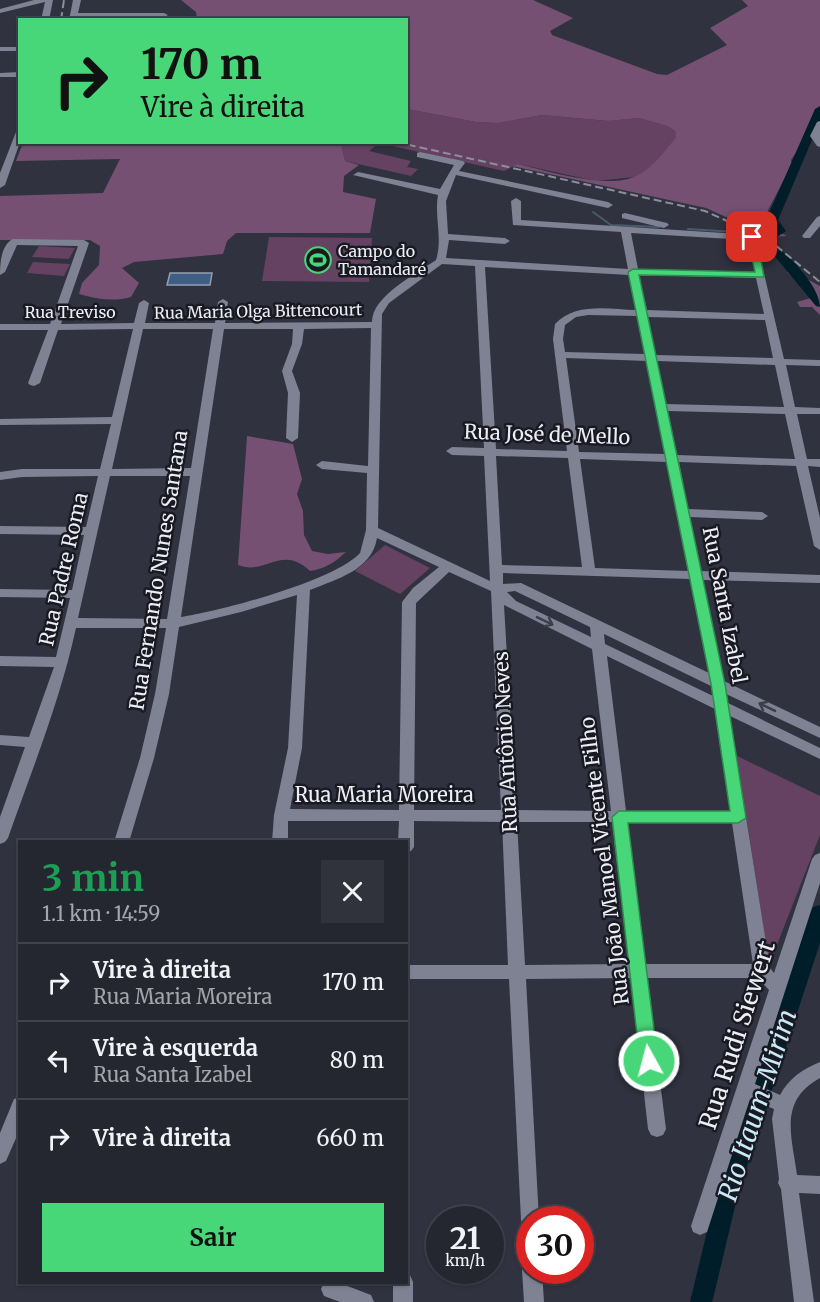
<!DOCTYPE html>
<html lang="pt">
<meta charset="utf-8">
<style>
body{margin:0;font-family:Merriweather,serif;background:#30323c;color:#f1f3f6;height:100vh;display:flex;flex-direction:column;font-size:22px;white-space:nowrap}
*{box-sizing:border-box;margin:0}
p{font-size:20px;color:#a3a5ab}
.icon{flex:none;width:33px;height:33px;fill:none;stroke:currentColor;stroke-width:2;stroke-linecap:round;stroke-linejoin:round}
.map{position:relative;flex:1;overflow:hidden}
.panel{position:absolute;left:18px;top:840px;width:390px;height:444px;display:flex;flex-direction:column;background:#242630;border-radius:0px;box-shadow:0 2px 4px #0004,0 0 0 2px #41434c}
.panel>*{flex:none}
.top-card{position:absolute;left:18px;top:18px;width:390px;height:126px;border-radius:0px;box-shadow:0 2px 4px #0004,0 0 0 2px #41434c;background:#47d779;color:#111;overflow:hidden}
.speed{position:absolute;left:426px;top:1206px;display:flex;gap:12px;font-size:30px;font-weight:700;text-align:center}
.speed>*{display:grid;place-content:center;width:78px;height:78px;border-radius:50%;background:#242630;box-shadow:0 2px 4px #0004,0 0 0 2px #41434c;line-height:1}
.speed small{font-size:15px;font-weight:400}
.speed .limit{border:9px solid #d22;background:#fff;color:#111}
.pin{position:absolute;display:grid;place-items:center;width:51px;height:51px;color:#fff;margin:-26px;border-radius:12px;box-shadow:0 3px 9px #0006}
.me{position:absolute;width:66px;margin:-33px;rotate:353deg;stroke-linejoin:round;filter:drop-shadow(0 0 4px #0008)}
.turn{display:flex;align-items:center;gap:21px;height:126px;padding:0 24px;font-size:27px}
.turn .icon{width:78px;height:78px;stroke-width:2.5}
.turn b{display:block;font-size:42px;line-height:51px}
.round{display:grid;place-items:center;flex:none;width:63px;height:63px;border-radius:0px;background:#30323c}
.overview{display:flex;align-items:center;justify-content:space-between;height:102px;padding:0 24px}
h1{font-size:36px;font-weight:700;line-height:45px;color:#1e9e55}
.primary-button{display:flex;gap:12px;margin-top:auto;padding:12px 24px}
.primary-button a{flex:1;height:69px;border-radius:0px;background:#47d779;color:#111;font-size:24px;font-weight:700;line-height:69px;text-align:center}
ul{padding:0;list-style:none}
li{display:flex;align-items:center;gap:18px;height:78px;padding:0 24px;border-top:2px solid #41434c}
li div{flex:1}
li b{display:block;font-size:22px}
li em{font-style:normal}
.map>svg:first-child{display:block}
.green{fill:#654162}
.forest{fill:#755072}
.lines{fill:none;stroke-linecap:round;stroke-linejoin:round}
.stream{stroke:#475c67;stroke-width:2}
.river{fill:#001e29;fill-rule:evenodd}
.building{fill:#3e5e83;stroke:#94a0af;stroke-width:1.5}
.minor{fill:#7f8293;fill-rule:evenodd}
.rail{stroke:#8c8e9a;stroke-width:2;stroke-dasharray:8 4;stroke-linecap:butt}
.oneway{stroke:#3d3e49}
.route{fill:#47d779;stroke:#2e8c4f;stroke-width:1.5}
.labels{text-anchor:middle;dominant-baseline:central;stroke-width:5;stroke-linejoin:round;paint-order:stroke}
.far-poi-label{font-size:16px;fill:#ecedf7;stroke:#191a21;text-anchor:start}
.far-street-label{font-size:16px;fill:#ecedf7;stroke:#191a21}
.street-label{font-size:20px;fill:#ecedf7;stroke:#191a21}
.near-street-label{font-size:24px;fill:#ecedf7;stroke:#191a21}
.near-water-label{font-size:26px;font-style:italic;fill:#c8e9f9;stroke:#191a21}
</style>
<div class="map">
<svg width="820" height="1302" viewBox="0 0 820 1302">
<rect width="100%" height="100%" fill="#303240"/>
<g class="green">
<path d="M407 109 476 122 498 123 542 115 607 121 639 118 667 126 675 131 677 138 652 166 635 177 596 181 518 164 504 171 379 143 369 151 411 161 407 167 418 169 411 176 345 161 341 143 406 142Z"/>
<path d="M269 237 372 238 369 282 262 281Z"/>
<path d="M39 246 75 248 69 259 32 257Z"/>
<path d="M33 262 70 264 64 276 27 273Z"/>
<path d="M385 545 430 568 400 594 355 571Z"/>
<path d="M737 756 820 796V835L769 965Z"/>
</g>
<g class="forest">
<path d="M181 0H533L573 18 550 31 552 35 657 74 667 75 727 45 710 28 748 6 742 0H820V115L813 118 806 138 791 160 792 164 763 220 764 225 787 236 771 237 706 208 512 166 518 164C547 171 609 190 636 176 653 168 664 151 676 138L675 131 667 126 639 118 608 121 542 115 498 123 476 122 407 109 406 20 197 19 196 12Z"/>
<path d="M23 143H341L345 161 359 165 344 176 343 192 376 199 370 233H236L227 241 223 254 134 262 122 268 139 283 131 297C113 302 97 299 79 294L82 283 99 265 100 246 90 240H0V196L103 193 120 159 16 161Z"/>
<path d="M790 270 820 286V315L812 307H800L797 302 811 298 808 291 787 272Z"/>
<path d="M247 436 293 444 302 479 297 494 303 511 304 535 312 551 328 554 346 552C335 562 325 569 310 571 281 544 266 576 238 565Z"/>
</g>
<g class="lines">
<g class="stream">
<path d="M593 212 611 225 659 227"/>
<path d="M688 229 752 233 761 240"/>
</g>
<g class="river">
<path d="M820 106V121L778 220 786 231 768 243C787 250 820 287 820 307L816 306 772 253 753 243 773 230 766 220 815 109Z"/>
<path d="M820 905V943L738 1194 713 1299 712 1302H690L716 1194 810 913 813 907Z"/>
</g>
</g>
<path class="building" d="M170 273H212L210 285H167Z"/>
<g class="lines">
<g class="minor">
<path d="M34 0H53L49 20H41L45 2 0 13V9Z"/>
<path d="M73 0H81L78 13H164L168 15 164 17H77V20H69Z"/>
<rect x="0" y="47" width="20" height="4"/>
<path d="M20 72V77H0V73Z"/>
<path d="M820 121V147L817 146 810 136 817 122Z"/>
<path d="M20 129V142L5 185 0 188V173L16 132Z"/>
<path d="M420 152 463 161 465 163 459 171 608 202 613 205 608 208 456 175 446 201 448 234 505 238 510 241 505 244 449 240 446 258 628 269 621 232 513 225 511 201 516 198 521 201V220L755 235 784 359 820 360V366L786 365 795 407 820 408V414H797L807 459H820V467L808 466 820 518V550L814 546 796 466 679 462 688 509 762 512 768 516 762 520 690 517 701 571 820 575V583L703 580 724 681 820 727V738L726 694 728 703 820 748V759L730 716 770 968 774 973 812 859 815 855 820 853V883L755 1084 780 1095C789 1078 803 1069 820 1062V1078C778 1101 792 1136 797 1175L820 1176V1194L799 1193 814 1302H794L781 1189 778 1183 779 1179 772 1119 774 1109 750 1099 707 1232 700 1235 693 1232 691 1226 769 990 758 978H647L666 1129 663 1135 657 1137 651 1135 648 1129 631 978 526 979 539 1220H530V1229L523 1226 521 1220 509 979H406V965H508L502 822 414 821V847L411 851 406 853V842H398L399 821H288V842H272L274 815 288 748 297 595 241 612 179 627 169 694 154 758 129 842H114L140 758 155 694 166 628H76C60 701 33 767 8 838L5 842 0 844V817L25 747 0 745V735L29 737 54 667 0 666V656L56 657 70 598 0 597V589L72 590 84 535 0 534V526L86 527 98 476 22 477 0 480V472L22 469H100L111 424 0 425V419L112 417 133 329 58 330 40 383 34 386 30 385 28 383 48 330H0V324H50L78 246 17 245 5 272 0 275C0 263 1 245 13 239L84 240 89 243 61 324 134 323 139 303 144 300 149 303 145 323H215L218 302 223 299 228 302 225 323 372 322C372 296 416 274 436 260 443 238 434 216 438 195L353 175 358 172 440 189 454 165 417 157V153ZM631 233 748 240 755 272 638 269ZM442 264 475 266 484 448 452 447 446 451 452 455 484 456 490 581 378 528 382 314 389 303ZM485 267 629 275 636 310C609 309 575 302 555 324L553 339 567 451 496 449ZM639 275 756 278 764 314 647 310ZM588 315 638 316 645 354 565 352 563 339 565 325 576 317ZM648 317 765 320 773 358 656 355ZM371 328 368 466 322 461 316 465 322 469 367 473 366 530 360 553C334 581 221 611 181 617L224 329H293L292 344 282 371 288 393 286 438 292 442 298 438 300 393 292 371 302 344 304 329ZM143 329H213L191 468 112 469ZM566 358 647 361 665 454 579 452ZM657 361 775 365 784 407 666 404ZM668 411 785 414 795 459 677 455ZM496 456 568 458 582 567 502 565ZM580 459 667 462 688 571 595 568ZM110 476H190L167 619 78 618ZM377 538 439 567 413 588 402 602 399 810 290 809 302 748 310 590C337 579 372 570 377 538ZM449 572 491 591 501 810H414L416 603ZM503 573 690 579 709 673 521 583 503 584ZM515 591 590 627 591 637 516 601 507 592ZM504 605 592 649 611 811 516 810ZM604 634 711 686 713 696 605 644ZM607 656 715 709 730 811H626ZM517 822H612L629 964 525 965ZM627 822 732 823 753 964H645Z"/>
<path d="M625 213 667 223 669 225 664 228 622 218V214Z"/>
<path d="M820 216V226L810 238H804L802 236 817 217Z"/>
<path d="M20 1097V1129L6 1161 0 1164V1133L14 1099Z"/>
<path d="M530 1261V1270H542L544 1302H524L522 1270 525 1263Z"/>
<path d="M406 1274 410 1275 413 1282V1302H393V1282H406Z"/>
<path d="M324 1282C341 1282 355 1289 371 1295L374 1302H340L324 1296 321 1289Z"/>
</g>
<g class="rail">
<path d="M61 20 64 0"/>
<path d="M396 142 705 211 769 240 820 282"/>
</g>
</g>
<defs><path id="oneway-shaft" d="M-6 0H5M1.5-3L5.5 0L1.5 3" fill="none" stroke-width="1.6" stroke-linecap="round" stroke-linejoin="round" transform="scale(1.5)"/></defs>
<g class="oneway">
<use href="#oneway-shaft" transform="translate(545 621) rotate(26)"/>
<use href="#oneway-shaft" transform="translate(767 707) rotate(-154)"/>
</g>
<path class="route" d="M752 234 757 237 764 277 639 275 725 684 746 818 738 823H628L658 1061 655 1067 649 1069 643 1067 640 1061 612 817 619 811H730L711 684 628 272 633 269 755 272 747 237Z"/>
<defs>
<g id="stadium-ring" transform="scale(1.35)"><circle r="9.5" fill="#191a21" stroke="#47d779" stroke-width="1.5"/><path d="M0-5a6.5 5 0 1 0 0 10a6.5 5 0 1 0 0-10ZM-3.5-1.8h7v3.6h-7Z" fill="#47d779"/></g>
</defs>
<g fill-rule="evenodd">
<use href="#stadium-ring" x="318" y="260"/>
</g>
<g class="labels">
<g class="far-poi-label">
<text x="338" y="251">Campo do<tspan x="338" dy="18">Tamandaré</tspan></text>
</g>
<g class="far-street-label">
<text transform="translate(258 311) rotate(-1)">Rua Maria Olga Bittencourt</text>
<text x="70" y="312">Rua Treviso</text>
</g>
<g class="street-label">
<text transform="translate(547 434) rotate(2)">Rua José de Mello</text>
<text transform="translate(63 569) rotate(-77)">Rua Padre Roma</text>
<text transform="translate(158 570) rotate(-81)">Rua Fernando Nunes Santana</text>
<text transform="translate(725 605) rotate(79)">Rua Santa Izabel</text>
<text transform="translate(505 742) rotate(-93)">Rua Antônio Neves</text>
<text x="384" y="794">Rua Maria Moreira</text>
<text transform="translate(604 861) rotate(-97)">Rua João Manoel Vicente Filho</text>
</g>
<g class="near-street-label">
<text transform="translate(737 1035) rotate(-72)">Rua Rudi Siewert</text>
</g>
<g class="near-water-label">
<text transform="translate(757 1105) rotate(-72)">Rio Itaum-Mirim</text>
</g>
</g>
</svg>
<div class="speed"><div>21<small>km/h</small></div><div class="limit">30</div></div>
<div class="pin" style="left:752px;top:237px;background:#d93025"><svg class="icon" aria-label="arrive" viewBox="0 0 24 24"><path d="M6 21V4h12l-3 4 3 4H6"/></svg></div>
<svg class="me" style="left:649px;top:1061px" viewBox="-20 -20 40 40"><circle r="17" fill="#47d779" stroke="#fff" stroke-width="3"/><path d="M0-11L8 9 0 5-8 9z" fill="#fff"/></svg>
<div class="top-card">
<div class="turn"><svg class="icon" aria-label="right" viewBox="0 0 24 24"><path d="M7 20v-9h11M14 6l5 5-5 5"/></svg><div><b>170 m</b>Vire à direita</div></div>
</div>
<section class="panel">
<div class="overview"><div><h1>3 min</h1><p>1.1 km · 14:59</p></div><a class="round"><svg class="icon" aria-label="close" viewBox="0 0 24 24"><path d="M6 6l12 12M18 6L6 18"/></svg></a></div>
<ul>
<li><svg class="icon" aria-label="right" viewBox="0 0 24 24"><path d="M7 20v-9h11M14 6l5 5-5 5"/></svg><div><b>Vire à direita</b><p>Rua Maria Moreira</p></div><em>170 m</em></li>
<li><svg class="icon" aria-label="left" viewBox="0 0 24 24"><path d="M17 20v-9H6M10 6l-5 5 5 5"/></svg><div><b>Vire à esquerda</b><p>Rua Santa Izabel</p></div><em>80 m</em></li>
<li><svg class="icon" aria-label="right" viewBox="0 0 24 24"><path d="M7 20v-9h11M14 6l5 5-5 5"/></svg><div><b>Vire à direita</b></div><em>660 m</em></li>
</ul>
<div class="primary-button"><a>Sair</a></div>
</section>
</div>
